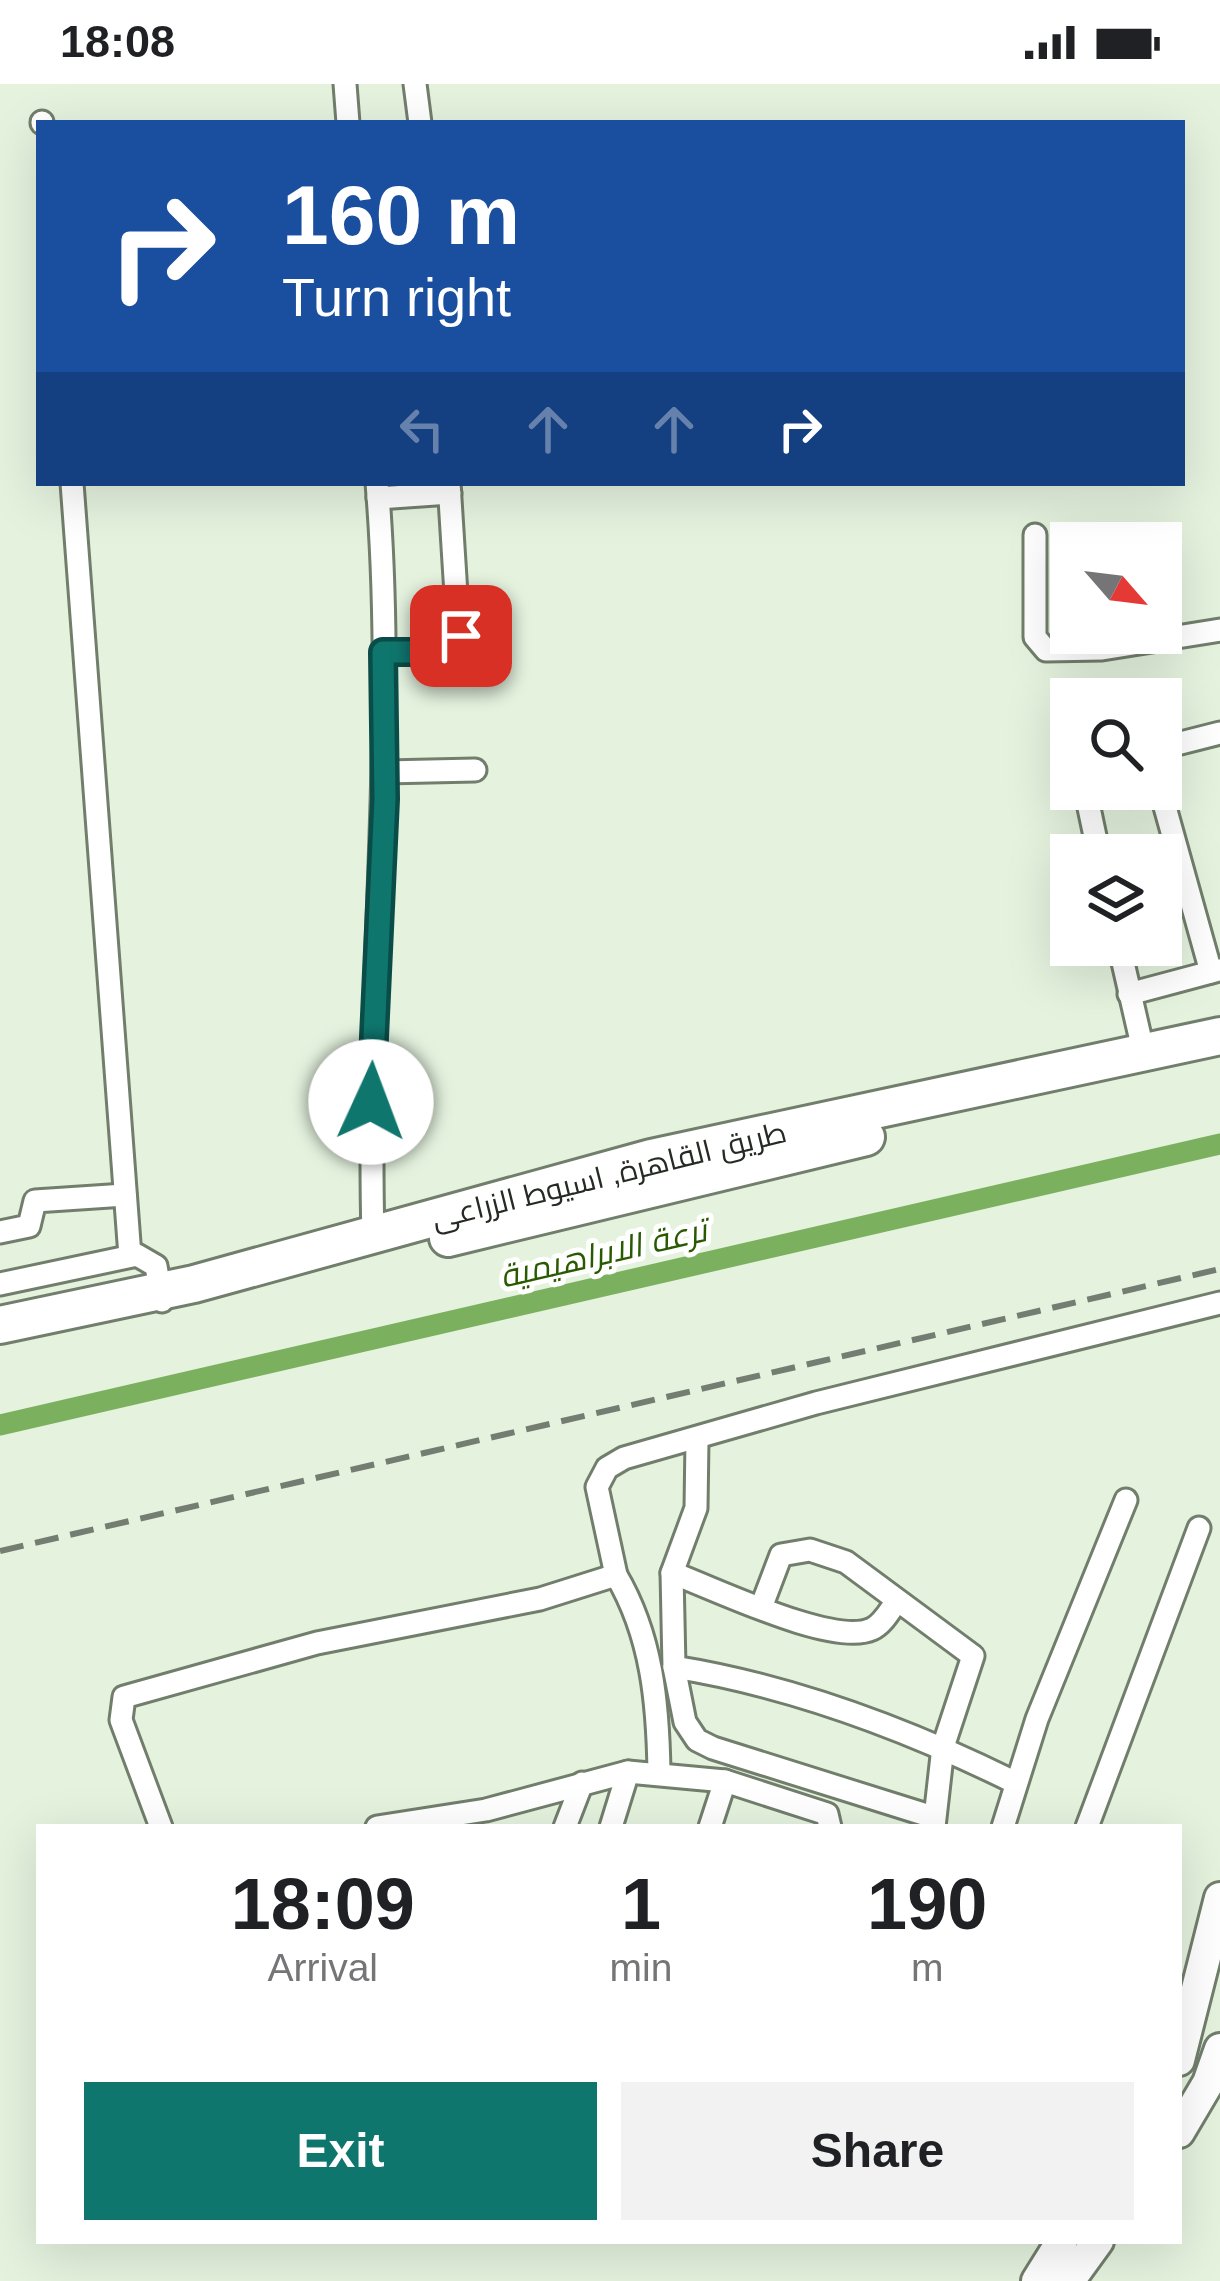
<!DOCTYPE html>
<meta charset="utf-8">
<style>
body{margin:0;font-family:Arial,Cairo,sans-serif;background:#f2f2f2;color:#202124;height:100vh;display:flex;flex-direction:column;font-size:45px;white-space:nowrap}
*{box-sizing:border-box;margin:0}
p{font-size:39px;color:#757577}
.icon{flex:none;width:66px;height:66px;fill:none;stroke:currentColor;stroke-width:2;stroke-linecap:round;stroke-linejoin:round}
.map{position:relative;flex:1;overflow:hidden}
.side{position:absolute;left:36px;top:1740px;width:1146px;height:420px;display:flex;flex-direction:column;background:#fff;border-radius:0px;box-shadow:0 12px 48px #0002}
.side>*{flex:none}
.hud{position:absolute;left:36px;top:36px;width:1149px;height:366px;border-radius:0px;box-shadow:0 12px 48px #0002;background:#1a4fa0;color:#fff;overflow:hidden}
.needle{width:78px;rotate:118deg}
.controls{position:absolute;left:1050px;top:438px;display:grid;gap:24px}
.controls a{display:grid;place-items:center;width:132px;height:132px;border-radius:0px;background:#fff;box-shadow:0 12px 48px #0002;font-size:60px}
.pin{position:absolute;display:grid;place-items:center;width:102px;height:102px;color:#fff;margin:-51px;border-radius:24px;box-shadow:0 6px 18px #0006}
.me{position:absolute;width:132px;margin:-66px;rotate:2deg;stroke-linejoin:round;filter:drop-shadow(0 0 9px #0008)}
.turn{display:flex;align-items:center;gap:42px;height:252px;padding:0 48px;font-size:54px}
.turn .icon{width:156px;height:156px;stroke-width:2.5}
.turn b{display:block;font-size:84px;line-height:102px}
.lanes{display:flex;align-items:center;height:114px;padding:0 48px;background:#0003;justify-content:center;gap:60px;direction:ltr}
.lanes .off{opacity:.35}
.eta{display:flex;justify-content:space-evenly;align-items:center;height:204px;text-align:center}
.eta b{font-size:72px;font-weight:700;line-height:84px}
.primary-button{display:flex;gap:24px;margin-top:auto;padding:24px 48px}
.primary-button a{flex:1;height:138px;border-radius:0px;background:#0f766e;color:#fff;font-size:48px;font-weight:700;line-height:138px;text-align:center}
.primary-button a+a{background:#f2f2f2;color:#202124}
.status{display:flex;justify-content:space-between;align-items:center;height:84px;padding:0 60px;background:#fff;direction:ltr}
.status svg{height:33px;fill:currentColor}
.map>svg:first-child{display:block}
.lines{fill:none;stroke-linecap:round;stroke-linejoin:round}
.canal{stroke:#7bb05f;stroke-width:21}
.minor-casing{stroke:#727e6c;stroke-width:27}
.secondary-casing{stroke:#727e6c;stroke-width:36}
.trunk-casing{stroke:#727e6c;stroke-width:42}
.minor{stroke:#fff;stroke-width:21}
.secondary{stroke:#fff;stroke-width:30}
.trunk{stroke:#fff;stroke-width:36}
.rail{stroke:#747d71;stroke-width:6;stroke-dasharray:24 12;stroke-linecap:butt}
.route-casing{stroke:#0a4d48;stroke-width:30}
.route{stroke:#0f766e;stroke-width:21}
.labels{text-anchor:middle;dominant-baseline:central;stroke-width:10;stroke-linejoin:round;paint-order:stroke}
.street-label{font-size:30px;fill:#252a23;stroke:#fff}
.water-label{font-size:33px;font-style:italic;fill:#2a5a00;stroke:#fff}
</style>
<div class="status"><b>18:08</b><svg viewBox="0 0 49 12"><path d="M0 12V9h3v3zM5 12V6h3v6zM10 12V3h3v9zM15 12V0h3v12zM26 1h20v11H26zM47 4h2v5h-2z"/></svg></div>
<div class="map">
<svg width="1220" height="2197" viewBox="0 0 1220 2197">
<rect width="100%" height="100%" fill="#e4f2de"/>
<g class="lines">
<path class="canal" d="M0 1341 1220 1060"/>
<g class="minor-casing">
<g id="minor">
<path d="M345 0 348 39"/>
<path d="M415 0 420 39"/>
<path d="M42 38V39"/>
<path d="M72 399 130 1172"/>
<path d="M378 414 450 409"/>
<path d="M1035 451V553L1046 566 1102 565 1220 546"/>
<path d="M383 568H445L459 558 449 399"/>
<path d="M1161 664 1220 649"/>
<path d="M385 688 475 686"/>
<path d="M1085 705 1099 771"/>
<path d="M1160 705 1211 888"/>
<path d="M1119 861 1144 970"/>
<path d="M1129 910 1219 886"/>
<path d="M0 1148 29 1142 35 1117 125 1111"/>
<path d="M373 1152C366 900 398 650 377 399"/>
<path d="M0 1200 137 1171 156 1182 162 1217"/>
<path d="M697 1356 696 1424 672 1489 674 1583 685 1638 697 1656 713 1664 933 1733"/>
<path d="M672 1489C714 1504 833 1563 872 1545 883 1540 890 1526 897 1517"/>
<path d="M616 1491C652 1552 658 1619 659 1689"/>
<path d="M762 1521 781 1471 810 1466 846 1478 973 1572 943 1663 934 1743"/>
<path d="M674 1583C792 1602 909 1646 1016 1699"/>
<path d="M161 1743 121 1636 124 1613 317 1559 540 1515 616 1491 597 1403 607 1384 624 1374 816 1319 1220 1219"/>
<path d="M377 1743 486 1726 628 1688 725 1697 827 1730 830 1743"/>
<path d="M565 1743 582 1699"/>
<path d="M611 1743 628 1688"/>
<path d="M710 1743 725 1697"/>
<path d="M1003 1743 1037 1635 1126 1416"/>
<path d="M1087 1743 1199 1444"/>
</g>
</g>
<g class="secondary-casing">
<g id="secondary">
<path d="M1179 1976 1220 1814"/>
<path d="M1179 2048 1208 1999 1220 1965"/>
<path d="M1037 2197 1062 2157"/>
<path d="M1069 2197 1098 2157"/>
</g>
</g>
<g class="trunk-casing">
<g id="trunk">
<path d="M448 1154 866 1053"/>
<path d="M0 1241 194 1200 651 1074 1220 952"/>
</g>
</g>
<use href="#minor" class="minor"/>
<use href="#secondary" class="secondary"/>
<use href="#trunk" class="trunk"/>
<path class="rail" d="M0 1467 1220 1185"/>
</g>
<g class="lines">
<g class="route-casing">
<path id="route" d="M371 1018 385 715 383 568H445L461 552"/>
</g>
<use href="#route" class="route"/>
</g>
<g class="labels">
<g class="street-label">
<text transform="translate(609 1091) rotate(-14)">طريق القاهرة, اسيوط الزراعى</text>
</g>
<g class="water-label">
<text transform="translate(603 1169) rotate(-13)">ترعة الابراهيمية</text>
</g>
</g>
</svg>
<div class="controls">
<a><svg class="needle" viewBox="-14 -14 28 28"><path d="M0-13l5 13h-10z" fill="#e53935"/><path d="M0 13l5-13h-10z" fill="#757577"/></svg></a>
<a><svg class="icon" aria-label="search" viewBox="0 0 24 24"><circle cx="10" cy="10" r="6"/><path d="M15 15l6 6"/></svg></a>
<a><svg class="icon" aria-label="layers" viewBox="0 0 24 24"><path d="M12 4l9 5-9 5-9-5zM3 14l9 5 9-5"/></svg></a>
</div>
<div class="pin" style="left:461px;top:552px;background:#d93025"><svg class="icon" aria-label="arrive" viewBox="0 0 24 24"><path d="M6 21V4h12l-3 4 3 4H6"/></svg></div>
<svg class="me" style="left:371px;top:1018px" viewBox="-20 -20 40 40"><circle r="19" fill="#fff"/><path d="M0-13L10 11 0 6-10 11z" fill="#0f766e"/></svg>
<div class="hud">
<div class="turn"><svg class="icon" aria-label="right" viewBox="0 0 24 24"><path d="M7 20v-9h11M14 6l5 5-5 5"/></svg><div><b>160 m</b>Turn right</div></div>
<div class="lanes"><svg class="icon off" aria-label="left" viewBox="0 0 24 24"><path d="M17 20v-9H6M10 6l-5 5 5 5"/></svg><svg class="icon off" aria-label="ahead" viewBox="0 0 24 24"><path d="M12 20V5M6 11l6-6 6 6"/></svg><svg class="icon off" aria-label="ahead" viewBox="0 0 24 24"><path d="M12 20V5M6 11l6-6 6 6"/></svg><svg class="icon" aria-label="right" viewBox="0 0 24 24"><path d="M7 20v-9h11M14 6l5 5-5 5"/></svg></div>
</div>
<section class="side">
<div class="eta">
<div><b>18:09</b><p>Arrival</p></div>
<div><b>1</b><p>min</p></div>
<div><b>190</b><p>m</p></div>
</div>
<div class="primary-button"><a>Exit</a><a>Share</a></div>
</section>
</div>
